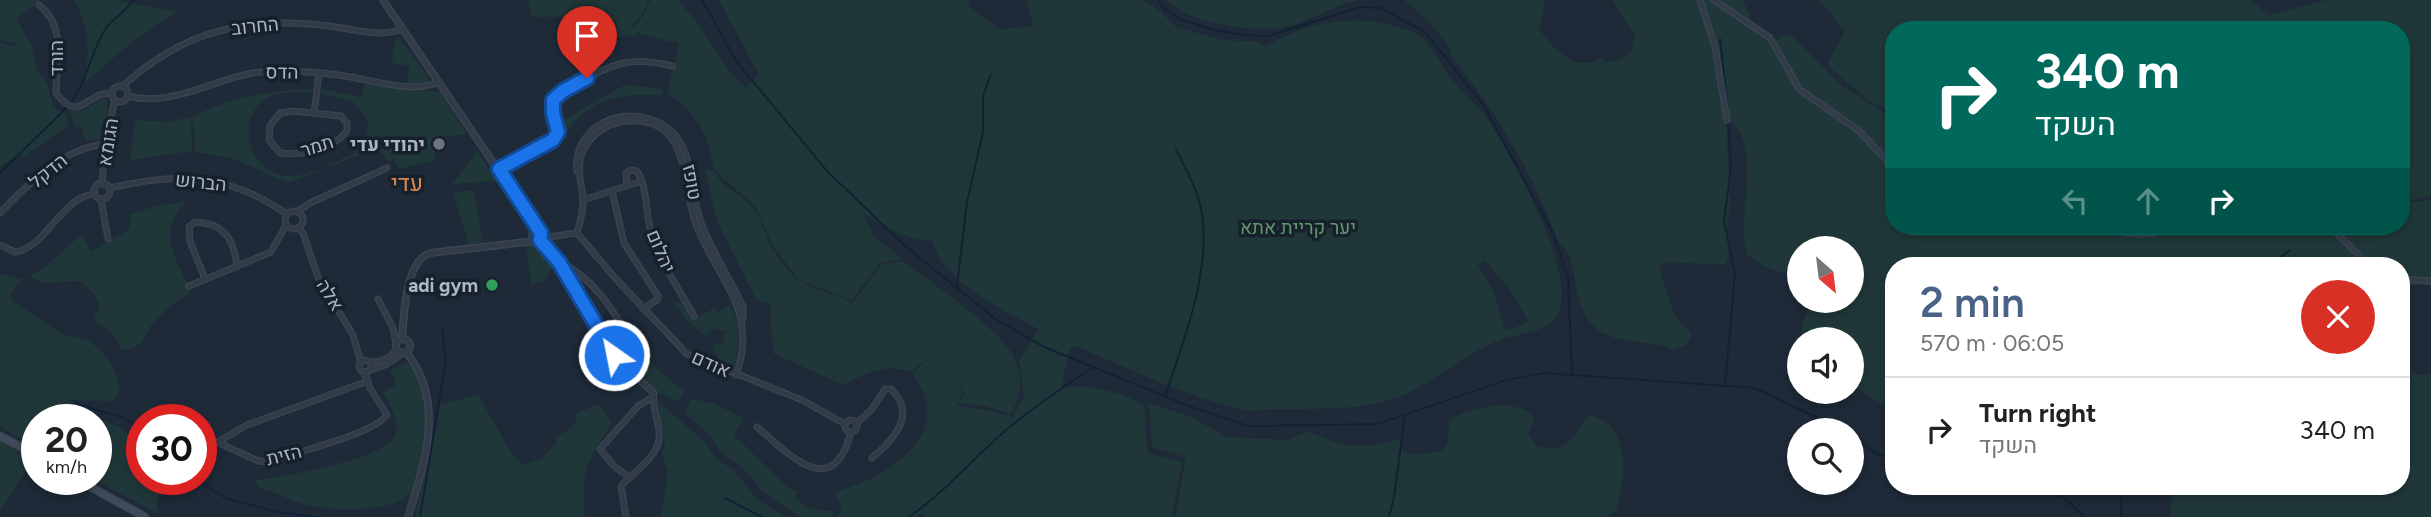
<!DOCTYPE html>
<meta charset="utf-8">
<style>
body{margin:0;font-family:Figtree,Heebo,sans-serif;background:#f6f6f6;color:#222;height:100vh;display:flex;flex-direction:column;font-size:26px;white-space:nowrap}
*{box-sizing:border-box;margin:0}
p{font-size:23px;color:#767676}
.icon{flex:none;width:38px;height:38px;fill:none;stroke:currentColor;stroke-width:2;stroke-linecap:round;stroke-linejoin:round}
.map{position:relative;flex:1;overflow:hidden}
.sheet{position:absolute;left:1885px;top:257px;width:525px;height:238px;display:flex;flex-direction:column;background:#fff;border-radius:28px;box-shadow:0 4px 10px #0003}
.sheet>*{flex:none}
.banner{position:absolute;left:1885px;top:21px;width:525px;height:214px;border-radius:28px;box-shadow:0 4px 10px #0003;background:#00695c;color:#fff;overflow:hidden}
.needle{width:46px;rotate:152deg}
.controls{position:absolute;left:1787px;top:236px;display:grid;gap:14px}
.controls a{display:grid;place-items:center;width:77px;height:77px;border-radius:50%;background:#fff;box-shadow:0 4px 10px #0003;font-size:35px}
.speed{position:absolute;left:21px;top:404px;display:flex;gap:14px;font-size:35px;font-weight:700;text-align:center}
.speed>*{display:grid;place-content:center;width:91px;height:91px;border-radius:50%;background:#fff;box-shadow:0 4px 10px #0003;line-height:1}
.speed small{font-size:18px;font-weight:400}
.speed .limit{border:10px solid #d22;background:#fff;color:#111}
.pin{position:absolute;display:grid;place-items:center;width:60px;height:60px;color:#fff;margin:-72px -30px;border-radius:50% 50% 50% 0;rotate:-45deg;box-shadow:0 0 7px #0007}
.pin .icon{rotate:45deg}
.me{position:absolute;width:77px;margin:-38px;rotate:327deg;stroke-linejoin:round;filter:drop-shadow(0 0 5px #0008)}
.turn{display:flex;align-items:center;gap:24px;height:147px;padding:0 35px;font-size:32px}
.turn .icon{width:91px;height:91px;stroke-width:2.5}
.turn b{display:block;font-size:49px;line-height:60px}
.lanes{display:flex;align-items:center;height:66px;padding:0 35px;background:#0003;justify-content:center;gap:35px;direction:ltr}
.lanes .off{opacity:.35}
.round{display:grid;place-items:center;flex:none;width:74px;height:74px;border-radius:37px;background:#f6f6f6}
.head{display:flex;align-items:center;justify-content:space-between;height:119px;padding:0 35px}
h1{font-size:42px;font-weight:600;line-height:52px;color:#486385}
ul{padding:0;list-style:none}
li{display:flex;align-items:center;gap:21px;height:105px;padding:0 35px;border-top:2px solid #e0e0e0}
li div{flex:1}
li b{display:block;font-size:26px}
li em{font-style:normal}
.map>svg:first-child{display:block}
.green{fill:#203739;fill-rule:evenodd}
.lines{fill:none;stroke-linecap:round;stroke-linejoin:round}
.stream{stroke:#122235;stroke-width:2}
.minor-casing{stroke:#3b4552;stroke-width:7}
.tertiary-casing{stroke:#3b4552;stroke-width:8}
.secondary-casing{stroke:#3b4552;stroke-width:9}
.minor{stroke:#323c48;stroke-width:4.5}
.tertiary{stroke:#323c48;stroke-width:5}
.secondary{stroke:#3f4b5b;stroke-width:6}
.route-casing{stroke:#114b97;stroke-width:18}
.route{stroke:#1a73e8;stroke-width:12}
.worship-dot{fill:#6b7280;stroke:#17212c;stroke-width:2.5}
.leisure-dot{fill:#2e9e5b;stroke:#17212c;stroke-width:2.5}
.labels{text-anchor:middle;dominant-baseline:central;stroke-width:7;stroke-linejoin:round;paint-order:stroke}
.street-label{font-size:19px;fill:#abb7c5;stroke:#17212c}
.poi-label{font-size:19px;font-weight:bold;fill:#abb7c5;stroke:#17212c;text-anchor:end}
.park-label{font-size:19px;fill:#62976c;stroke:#17212c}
.quarter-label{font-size:23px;fill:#da8652;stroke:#17212c}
</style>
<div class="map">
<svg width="2431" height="517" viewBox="0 0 2431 517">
<rect width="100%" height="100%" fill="#1e2a38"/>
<g class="green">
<path d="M0 0H41L16 18 32 47 37 70 47 83 53 107 66 114 69 125 22 158 21 154 0 167V42L12 46 19 43 0 41Z"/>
<path d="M74 0H114L178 12C142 31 115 56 85 83 89 52 90 27 74 0Z"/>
<path d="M529 0H648L642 15 632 25 634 30V26L644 15 650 0H678L698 23 730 73 746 88 759 75 719 0H970L969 7 1000 29 1034 26 1026 0H1142L1161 12 1176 27 1222 40 1260 42 1265 47C1304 23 1353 13 1397 27 1405 30 1415 31 1421 37 1435 48 1438 62 1448 75 1460 93 1478 105 1490 123 1512 157 1582 281 1556 318 1545 333 1514 334 1497 341 1461 356 1433 384 1396 398 1349 414 1297 406 1248 411 1187 397 1130 369 1073 345L1068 353 1062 387C1088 384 1121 392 1144 405L1148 453 1182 462 1171 517H925L921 513 916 517H837L842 509 835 492C885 479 960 433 912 374L932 355 911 372C885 363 866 373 843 385L773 353 770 303 757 301 721 229 714 210 706 171 714 169C711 160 710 150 707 141 702 125 683 100 667 94L679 44 635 32 636 35 613 37 594 45C572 15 569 16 532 17ZM714 170 755 206 773 246 799 280 852 300 880 263 902 259 874 236 863 213C885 228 907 239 933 241 940 281 1004 310 1038 329L1019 361 1024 397 1012 417 987 410 956 406 963 393 958 378 965 394 958 403 985 406 1010 414C1022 398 1023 376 1014 357 1002 331 929 281 903 261L881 265 853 302C811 285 796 290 771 246 764 234 761 217 752 207 741 194 721 187 714 170ZM1484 260 1509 288 1529 322 1505 331 1494 293 1478 265Z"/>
<path d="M1167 0H1356C1334 6 1311 20 1290 26 1259 34 1190 25 1167 0Z"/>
<path d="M1404 0H1545L1539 29C1554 49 1576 75 1602 57L1605 63 1621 59 1632 50 1635 35 1612 0H1742L1751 16 1749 19 1764 29 1775 41 1783 35 1792 36 1842 86 1893 118 1894 226H2401V204L2431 200V285H2401V266H1894L1893 407 1874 400 1852 384V340L1803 339C1800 299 1820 301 1852 301V248H1799V273C1778 275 1764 267 1747 255 1735 217 1766 142 1726 118L1730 200 1727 227 1729 255 1725 265 1669 262 1661 265 1659 268 1675 316 1692 334 1686 345 1673 350C1650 338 1618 346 1597 329 1575 311 1578 281 1569 256 1565 248 1558 243 1555 234 1531 172 1497 112 1454 60 1450 55 1450 47 1445 41 1434 26 1420 12 1404 0Z"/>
<path d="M1819 0H2249L2270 15 2326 0H2431V196L2401 202V30H1894L1893 113 1868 100 1827 65 1845 31Z"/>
<path d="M398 37 428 76V82L423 84 408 83 409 66 392 63 395 38Z"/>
<path d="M364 84 440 92 467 134 432 138 436 160 399 169 386 146 363 143 369 124 361 110 351 101 320 93 321 89 361 97Z"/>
<path d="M625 85 664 89 662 96C621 91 582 101 563 140L559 137 563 120Z"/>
<path d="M313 89 312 93C300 93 286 91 274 95 232 110 246 174 288 176 311 177 334 162 354 153L361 146 375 145 388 150 393 161H387L383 154 372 150 288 183 232 158 195 152 193 117C231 97 270 90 313 89Z"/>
<path d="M106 97 108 107 102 139 86 141 81 126 75 127 69 111H82Z"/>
<path d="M191 117 192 151 130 160 135 120 166 122Z"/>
<path d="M477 151 497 181 452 184Z"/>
<path d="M474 190 483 243 469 244 453 193Z"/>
<path d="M186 202C155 233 177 259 191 292L171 305 152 324 141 343 132 349H121L113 334 94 321C94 313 99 311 99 304 99 296 86 287 81 281L41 283 30 276 45 267 82 234 91 252 130 229V214L160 205Z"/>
<path d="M526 244 544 245 555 263 544 281 531 284Z"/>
<path d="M0 274 23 279 11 292V301C29 310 43 322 61 333 70 339 82 336 91 343 107 353 129 386 113 401L71 400V405L122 429 142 446V480H152L159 491 156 508 159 514 94 480H96V420H37V447L0 427Z"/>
<path d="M683 301 694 319 715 308 717 312 730 305 739 327 735 369 714 362 719 354 712 349 716 342 722 345 726 332 713 328 706 336 687 321 675 304Z"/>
<path d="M648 360 672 382 685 390 678 402 655 391 637 375 647 368 644 361Z"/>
<path d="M411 361C426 391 432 421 423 455 420 465 418 481 412 491 397 514 327 511 303 504 288 499 273 492 258 487L256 480C282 477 390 459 396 433 399 418 389 405 383 392L396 385 391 370Z"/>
<path d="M2401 362 2417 375 2431 374V517H2170L2173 487 2401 486Z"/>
<path d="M478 395 513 456 523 465 542 458 557 442 556 436 569 430 577 422 575 414 599 404 612 423C588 459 580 473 585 517H415L438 419V405Z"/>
<path d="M691 399 713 403 744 418 734 435 786 486 797 491 795 498C807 509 818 511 834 511L832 517H801L762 491 747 472 719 450 714 440 685 413Z"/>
<path d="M658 402 704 441 716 459 734 470 756 499 787 517H661L668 471 661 453 665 446Z"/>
<path d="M1149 403 1191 417 1227 437 1287 440 1308 431C1345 448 1359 450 1399 439L1404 452 1414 455 1442 451 1448 442 1449 420C1469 408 1519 395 1534 419L1528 434 1537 447C1573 451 1569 440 1589 415 1633 424 1624 479 1617 510L1605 517H1176L1186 457 1152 447Z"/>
<path d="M0 441 33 460 0 511Z"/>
</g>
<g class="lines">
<g class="stream">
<path d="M702 0 737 62 827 171 903 244 994 318 1044 347 1191 407 1248 426 1378 424 1506 380 1544 373 1755 388 1843 430"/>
<path d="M1159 0 1163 8 1180 19 1214 30 1244 35 1268 36 1360 7 1380 8 1425 32 1484 106 1552 231 1568 278 1572 375"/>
<path d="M1720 39 1728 111"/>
<path d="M70 103C88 81 91 50 106 28 114 17 126 12 133 0"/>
<path d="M0 173 67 107"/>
<path d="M2269 266 2290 250"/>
<path d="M957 286 967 202 983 132V96L991 74"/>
<path d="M1725 386 1735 274 1724 221 1731 167 1728 121"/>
<path d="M1165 396C1184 340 1217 257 1198 197 1193 181 1183 164 1176 149"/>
<path d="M75 403 124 418 142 430"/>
<path d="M1852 436 1877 454 1894 458"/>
<path d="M198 480 225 498 277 512 316 517"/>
<path d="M2028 486 2065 498 2084 517"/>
<path d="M725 498 762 517"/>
<path d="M420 517 446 360 442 329"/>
<path d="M909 517C942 494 967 466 997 438 1026 412 1059 390 1092 368"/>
<path d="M1389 517 1394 497 1405 415"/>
<path d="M2121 517V486"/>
</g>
<g class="minor-casing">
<g id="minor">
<path d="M1700 0 1715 47 1727 120"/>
<path d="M1714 0 1770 38 1800 90 1858 130 1894 168"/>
<path d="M39 5C67 26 56 63 56 93 80 125 85 92 112 93"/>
<circle cx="120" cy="94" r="8"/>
<path d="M122 87C183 30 247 16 329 26 354 29 379 38 403 29"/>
<path d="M128 96C178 109 223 71 274 71 295 71 317 72 338 75 367 78 413 95 438 82"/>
<path d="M293 111 341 116 347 123V130C337 148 299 156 280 153L269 140 270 126 280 113Z"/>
<path d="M314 113 319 73"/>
<path d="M499 169 553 140 558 132 553 113V100C560 91 570 87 580 81 615 63 632 56 672 66"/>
<path d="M577 171C575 154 582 139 595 128 608 118 625 114 641 117 700 128 685 184 702 225 713 253 730 279 743 307V318"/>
<circle cx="102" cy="191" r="8"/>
<path d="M102 184 105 142 115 100"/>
<path d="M627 186 626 173 631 170 637 171C648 188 645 212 651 231 660 261 678 288 694 316"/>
<path d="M109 188C179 172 227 173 287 214"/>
<path d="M612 191 624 243 658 296 657 300 643 309"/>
<path d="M101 199 108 239"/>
<path d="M583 200 642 181"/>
<circle cx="294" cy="220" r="9"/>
<path d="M298 211 310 203 387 168"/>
<path d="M0 213C29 183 61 149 105 144"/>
<path d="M2101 226C2127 235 2148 238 2174 226"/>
<path d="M2330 226 2369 266"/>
<path d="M298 228 303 233 318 277 353 335 361 363"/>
<path d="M577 233C580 223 583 212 583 201 582 183 575 167 584 149 592 134 609 122 626 121 693 115 681 188 697 227 719 282 759 311 736 375"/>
<path d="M577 233 615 278 687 354 802 400 845 424"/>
<path d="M541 238 577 233"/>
<path d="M540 240 560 262 622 365 654 393C651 409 661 423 659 438 658 457 633 473 621 486L626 517"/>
<path d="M0 245 15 252C48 247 61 196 95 194"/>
<path d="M560 262C600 281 619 322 643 358"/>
<path d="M205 279 190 241 189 227 195 222C224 223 234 239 237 266"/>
<path d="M2401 279 2431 281"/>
<path d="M189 286 271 252 286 225"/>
<path d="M378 299 393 328 396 344"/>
<circle cx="365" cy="366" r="6"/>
<path d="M370 362C380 363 393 357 396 348"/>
<path d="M371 370 385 365 403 353"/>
<circle cx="851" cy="426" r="6"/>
<path d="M856 424 872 409 885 389H891C918 414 893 440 872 458"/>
<path d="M757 427C789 454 833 503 851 432"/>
<path d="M217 442 258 461 270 462C297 451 372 435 387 415L370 388 364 372"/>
<path d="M218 442 247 425 368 381"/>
<path d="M629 477 614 466 600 449 638 406 653 397"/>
</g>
</g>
<g class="tertiary-casing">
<g id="tertiary">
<path d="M383 0 540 232"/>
<circle cx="537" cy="236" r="5"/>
<path d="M402 339C404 316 405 261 430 253L535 241"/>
<circle cx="403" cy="346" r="7"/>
<path d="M406 352C446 401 425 463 408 517"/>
</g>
</g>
<g class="secondary-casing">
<g id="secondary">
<path d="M0 436 37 456"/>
<path d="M78 480 145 517"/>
</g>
</g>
<use href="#minor" class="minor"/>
<use href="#tertiary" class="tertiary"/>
<use href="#secondary" class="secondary"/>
</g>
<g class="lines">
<g class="route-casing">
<path id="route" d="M587 78 563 91 553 100V113L558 132 553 140 499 169 541 233 540 240 559 262 614 355"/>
</g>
<use href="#route" class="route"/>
</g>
<circle class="worship-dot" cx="439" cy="144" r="7"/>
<circle class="leisure-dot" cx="492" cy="285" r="7"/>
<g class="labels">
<g class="street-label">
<text transform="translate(255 26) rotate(-6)">החרוב</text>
<text transform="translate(56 58) rotate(-90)">הורד</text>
<text transform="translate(282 72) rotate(1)">הדס</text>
<text transform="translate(108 142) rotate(-81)">הגומא</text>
<text transform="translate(317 146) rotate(-18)">תמר</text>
<text transform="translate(48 171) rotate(-39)">הדקל</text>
<text transform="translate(201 182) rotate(6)">הברוש</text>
<text transform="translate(692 182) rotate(80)">טופז</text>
<text transform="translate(661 251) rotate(67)">יהלום</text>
<text transform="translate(330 295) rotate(58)">אלה</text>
<text transform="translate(711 364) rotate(24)">אודם</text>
<text transform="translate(284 455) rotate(-14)">הזית</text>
</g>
<g class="poi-label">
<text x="425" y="144">יהודי עדי</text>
<text x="478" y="285">adi gym</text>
</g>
<g class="park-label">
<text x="1298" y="227">יער קריית אתא</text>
</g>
<g class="quarter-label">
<text x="407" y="183">עדי</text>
</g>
</g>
</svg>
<div class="controls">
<a><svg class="needle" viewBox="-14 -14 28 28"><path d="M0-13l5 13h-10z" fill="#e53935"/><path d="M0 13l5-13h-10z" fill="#767676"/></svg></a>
<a><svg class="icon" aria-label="sound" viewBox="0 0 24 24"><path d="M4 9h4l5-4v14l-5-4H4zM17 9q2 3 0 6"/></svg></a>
<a><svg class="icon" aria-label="search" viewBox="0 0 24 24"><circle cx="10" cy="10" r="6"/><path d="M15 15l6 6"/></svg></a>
</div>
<div class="speed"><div>20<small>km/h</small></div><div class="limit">30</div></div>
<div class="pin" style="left:587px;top:78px;background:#d93025"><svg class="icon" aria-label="arrive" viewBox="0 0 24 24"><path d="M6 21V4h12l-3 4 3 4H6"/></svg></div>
<svg class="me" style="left:614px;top:355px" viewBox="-20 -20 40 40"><circle r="17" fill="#1a73e8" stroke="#fff" stroke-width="3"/><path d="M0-11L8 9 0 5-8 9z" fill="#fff"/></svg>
<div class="banner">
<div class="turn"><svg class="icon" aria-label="right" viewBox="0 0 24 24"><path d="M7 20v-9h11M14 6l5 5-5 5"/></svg><div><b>340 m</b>השקד</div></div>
<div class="lanes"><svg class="icon off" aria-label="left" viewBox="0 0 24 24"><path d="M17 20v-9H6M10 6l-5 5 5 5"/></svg><svg class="icon off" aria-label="ahead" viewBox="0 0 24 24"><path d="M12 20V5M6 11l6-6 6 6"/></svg><svg class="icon" aria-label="right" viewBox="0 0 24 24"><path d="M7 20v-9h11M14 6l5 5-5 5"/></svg></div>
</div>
<section class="sheet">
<div class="head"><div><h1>2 min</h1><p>570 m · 06:05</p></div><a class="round" style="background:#d93025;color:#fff"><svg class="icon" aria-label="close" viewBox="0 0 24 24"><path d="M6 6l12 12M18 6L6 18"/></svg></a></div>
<ul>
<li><svg class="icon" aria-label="right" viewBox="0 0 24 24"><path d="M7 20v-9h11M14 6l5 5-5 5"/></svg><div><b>Turn right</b><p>השקד</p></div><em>340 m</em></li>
</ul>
</section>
</div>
